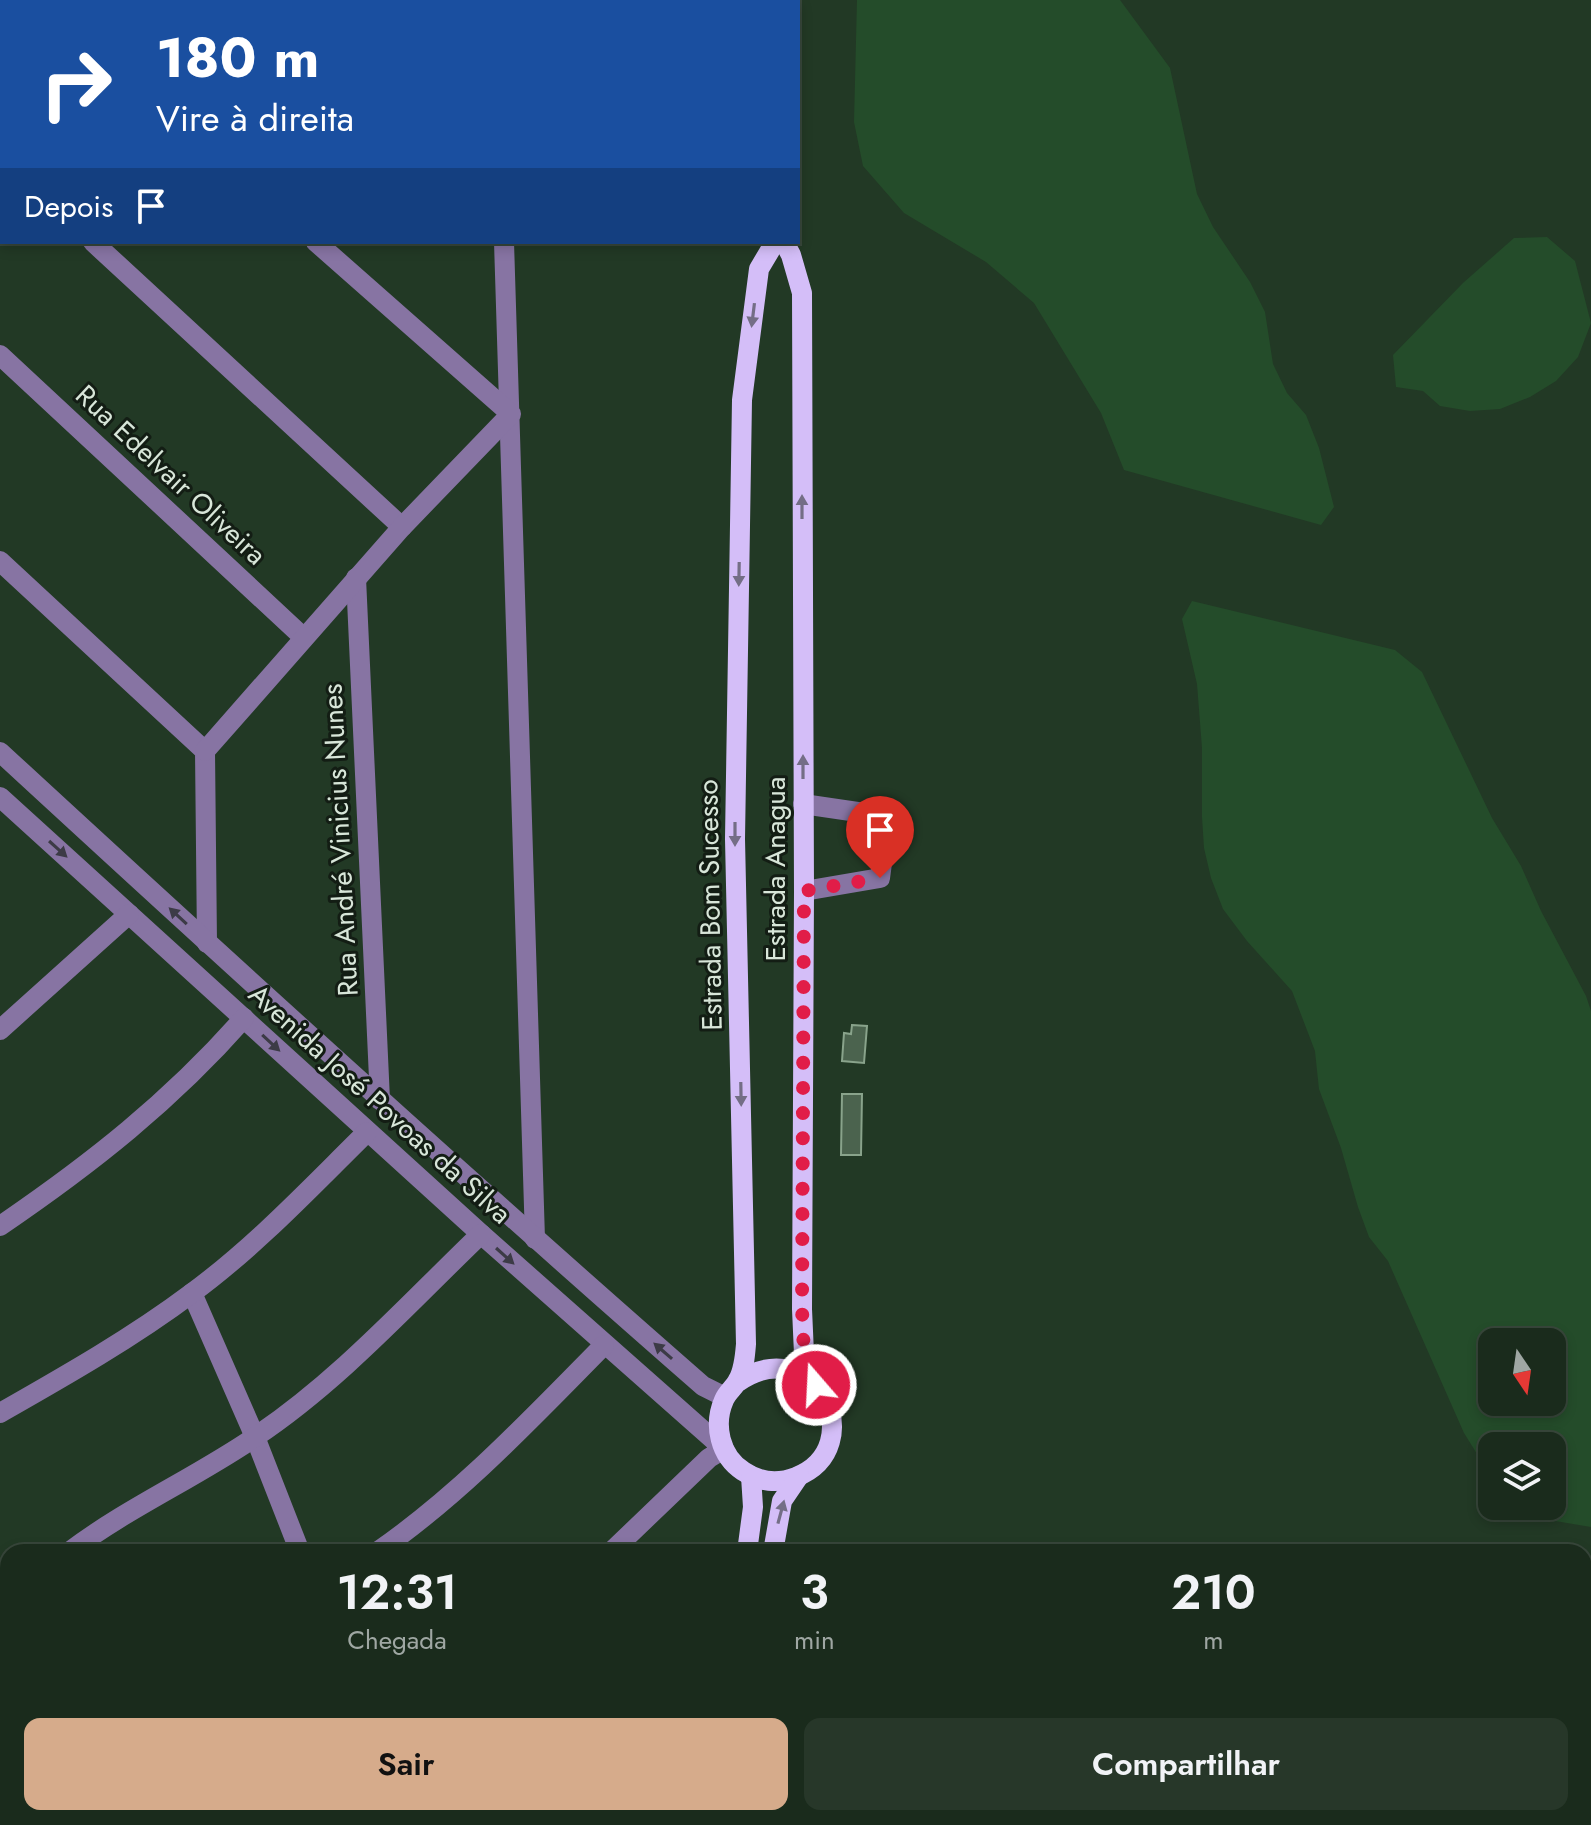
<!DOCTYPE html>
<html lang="pt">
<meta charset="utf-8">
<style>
body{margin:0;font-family:Jost,sans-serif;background:#273729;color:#f1f3f6;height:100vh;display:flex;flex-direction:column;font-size:30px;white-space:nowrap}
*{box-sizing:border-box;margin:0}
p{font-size:26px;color:#9fa7a3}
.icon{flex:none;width:44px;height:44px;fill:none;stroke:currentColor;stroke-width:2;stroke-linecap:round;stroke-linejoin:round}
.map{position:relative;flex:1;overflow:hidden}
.side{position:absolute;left:0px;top:1544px;width:1592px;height:282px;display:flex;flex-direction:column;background:#1a2b1c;border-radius:24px 24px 0 0;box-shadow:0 4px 12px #0003,0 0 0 2px #38473b}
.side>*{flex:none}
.banner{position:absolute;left:0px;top:0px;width:800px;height:244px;box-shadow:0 4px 12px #0003,0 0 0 2px #38473b;background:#1a4fa0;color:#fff;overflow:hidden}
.needle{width:52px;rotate:167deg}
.fabs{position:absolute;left:1478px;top:1328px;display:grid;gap:16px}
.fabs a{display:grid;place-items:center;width:88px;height:88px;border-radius:16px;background:#1a2b1c;box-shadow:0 4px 12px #0003,0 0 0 2px #38473b;font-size:40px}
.pin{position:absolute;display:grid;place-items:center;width:68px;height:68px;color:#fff;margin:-82px -34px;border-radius:50% 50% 50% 0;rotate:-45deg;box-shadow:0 0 8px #0007}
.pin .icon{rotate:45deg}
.me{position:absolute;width:88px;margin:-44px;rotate:341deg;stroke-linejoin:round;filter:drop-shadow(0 0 6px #0008)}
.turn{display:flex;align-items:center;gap:28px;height:168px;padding:0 24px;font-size:36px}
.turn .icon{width:104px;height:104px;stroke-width:2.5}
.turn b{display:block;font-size:56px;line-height:68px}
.then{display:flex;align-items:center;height:76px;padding:0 24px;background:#0003;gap:16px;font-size:30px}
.eta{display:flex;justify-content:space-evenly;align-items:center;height:136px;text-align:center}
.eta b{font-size:48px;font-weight:600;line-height:56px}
.button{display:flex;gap:16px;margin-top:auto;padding:16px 24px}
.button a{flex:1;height:92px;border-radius:16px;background:#d6ab8b;color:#111;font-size:32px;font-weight:600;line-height:92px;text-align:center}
.button a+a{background:#273729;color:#f1f3f6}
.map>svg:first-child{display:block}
.green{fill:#244c2a;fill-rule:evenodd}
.building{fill:#4b634e;stroke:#89a38b;stroke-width:2}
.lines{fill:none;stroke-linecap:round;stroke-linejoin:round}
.minor{stroke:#8774a3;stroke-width:20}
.major{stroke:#d4bef8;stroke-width:20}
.oneway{fill:#746e86}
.oneway2{fill:#3c3b46}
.route{stroke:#e11d48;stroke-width:14;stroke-dasharray:0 25.2}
.labels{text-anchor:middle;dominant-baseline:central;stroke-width:6;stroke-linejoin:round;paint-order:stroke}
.street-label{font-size:28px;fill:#d8e6d9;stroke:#131d14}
</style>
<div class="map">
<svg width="1591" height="1825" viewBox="0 0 1591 1825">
<rect width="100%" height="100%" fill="#223925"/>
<g class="green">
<path d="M857 0H1120L1170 68 1197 194 1213 227 1250 282 1265 312 1273 364 1287 393 1306 415 1319 448 1334 507 1321 525 1124 470 1101 413 1034 303 986 262 904 213 863 166 854 122Z"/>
<path d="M1547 237 1575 261 1591 323 1578 357 1556 381 1530 397 1500 409 1470 411 1440 406 1423 391 1396 387 1393 355 1463 283 1514 238Z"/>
<path d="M1192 601 1395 650 1422 672 1492 818 1521 866 1541 911 1586 996 1591 1011V1527L1513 1514 1509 1506H1552V1446H1492V1478L1464 1433 1388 1261 1369 1237 1358 1207 1341 1148 1319 1089 1315 1051 1292 991 1247 941 1223 909 1211 878 1204 848 1202 817V748L1197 684 1182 619ZM1552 1342V1402H1492V1342Z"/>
<path d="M1584 1582 1591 1584V1670L1584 1655Z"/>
</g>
<g class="building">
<path d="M852 1025 867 1026 864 1063 842 1061 844 1033 851 1034Z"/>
<path d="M842 1094H862L861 1155H841Z"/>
</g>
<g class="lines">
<g class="minor">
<path d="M290 0 292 2"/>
<path d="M344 0 346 2"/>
<path d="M495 0V2"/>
<path d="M80 2 82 0"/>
<path d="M0 89 2 86"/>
<path d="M0 156 2 158"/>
<path d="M93 242 402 527"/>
<path d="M504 242 535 1239"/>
<path d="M0 355 303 637"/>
<path d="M0 561 205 751 207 943"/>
<path d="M356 578 380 1100"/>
<path d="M205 751 402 527 511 414 316 242"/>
<path d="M0 752C232 966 465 1178 703 1386L725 1397"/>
<path d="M0 797 481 1234 724 1449 709 1458 611 1552"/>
<path d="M803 804 878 815 884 848 880 878 804 891"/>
<path d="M0 1030 129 914"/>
<path d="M0 1226C91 1164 171 1101 244 1018"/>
<path d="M192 1293 255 1437 300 1552"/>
<path d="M0 1413C65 1376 132 1338 192 1293 256 1246 311 1187 367 1132"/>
<path d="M69 1552C127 1508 195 1478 255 1437 339 1381 408 1304 481 1234"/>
<path d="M377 1552C461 1494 532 1418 604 1345"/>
<path d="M0 1609 8 1601"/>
<path d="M365 1818 366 1825"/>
<path d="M1006 1818 1014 1825"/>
<path d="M6 1825 11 1818"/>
<path d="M243 1825 252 1818"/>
<path d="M886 1825 890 1818"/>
</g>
<g class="major">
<path d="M792 2V0"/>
<path d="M784 242 791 255 802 293 804 891 802 1309 805 1376"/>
<path d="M738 1382C815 1329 872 1447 796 1477 778 1484 759 1482 743 1471 720 1456 713 1425 724 1400 727 1392 735 1387 738 1380 744 1370 745 1356 746 1344L735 839 742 400 759 269 775 242"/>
<path d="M747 1552 753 1507 751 1476"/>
<path d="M773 1552 782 1501 799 1476"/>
<path d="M658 1825 662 1818"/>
<path d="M685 1825 689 1818"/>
</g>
</g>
<defs><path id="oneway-solid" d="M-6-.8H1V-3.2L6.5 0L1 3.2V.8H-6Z" transform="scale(2)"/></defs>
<g class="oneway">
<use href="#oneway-solid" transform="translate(753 315) rotate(97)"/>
<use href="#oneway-solid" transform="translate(802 507) rotate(-90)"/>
<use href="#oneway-solid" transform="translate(739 574) rotate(91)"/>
<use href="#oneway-solid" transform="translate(803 767) rotate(-90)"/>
<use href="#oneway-solid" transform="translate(735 834) rotate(90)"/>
<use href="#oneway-solid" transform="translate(741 1094) rotate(89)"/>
<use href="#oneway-solid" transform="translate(781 1512) rotate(-75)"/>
</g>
<g class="oneway2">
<use href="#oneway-solid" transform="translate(58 849) rotate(42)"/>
<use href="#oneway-solid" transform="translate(178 916) rotate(-137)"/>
<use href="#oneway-solid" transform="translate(271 1043) rotate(43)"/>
<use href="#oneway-solid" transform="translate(505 1256) rotate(42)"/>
<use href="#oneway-solid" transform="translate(663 1351) rotate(-139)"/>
</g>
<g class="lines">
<path class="route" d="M816 1385 805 1376 802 1309 804 891 880 878"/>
</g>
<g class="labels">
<g class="street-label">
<text transform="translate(171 475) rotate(43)">Rua Edelvair Oliveira</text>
<text transform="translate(340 840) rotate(-93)">Rua André Vinicius Nunes</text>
<text transform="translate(775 869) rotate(-90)">Estrada Anagua</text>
<text transform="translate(710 905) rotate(-91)">Estrada Bom Sucesso</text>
<text transform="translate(380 1104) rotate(42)">Avenida José Povoas da Silva</text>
</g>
</g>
</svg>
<div class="fabs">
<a><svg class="needle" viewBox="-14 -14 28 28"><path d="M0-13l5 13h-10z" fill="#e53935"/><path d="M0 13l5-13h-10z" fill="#9fa7a3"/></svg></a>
<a><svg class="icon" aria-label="layers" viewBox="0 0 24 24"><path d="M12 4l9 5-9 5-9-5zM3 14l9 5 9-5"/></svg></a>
</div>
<div class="pin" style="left:880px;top:878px;background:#d93025"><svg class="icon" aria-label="arrive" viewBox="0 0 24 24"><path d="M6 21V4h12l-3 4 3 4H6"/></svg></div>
<svg class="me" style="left:816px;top:1385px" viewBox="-20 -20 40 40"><circle r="17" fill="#e11d48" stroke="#fff" stroke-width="3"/><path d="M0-11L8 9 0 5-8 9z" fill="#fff"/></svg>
<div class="banner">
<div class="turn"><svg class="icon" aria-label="right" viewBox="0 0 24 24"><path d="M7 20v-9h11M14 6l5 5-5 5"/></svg><div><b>180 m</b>Vire à direita</div></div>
<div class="then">Depois<svg class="icon" aria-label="arrive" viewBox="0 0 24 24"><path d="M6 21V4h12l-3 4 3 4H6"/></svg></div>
</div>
<section class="side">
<div class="eta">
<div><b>12:31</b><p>Chegada</p></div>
<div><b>3</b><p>min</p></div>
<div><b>210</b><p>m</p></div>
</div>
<div class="button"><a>Sair</a><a>Compartilhar</a></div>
</section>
</div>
